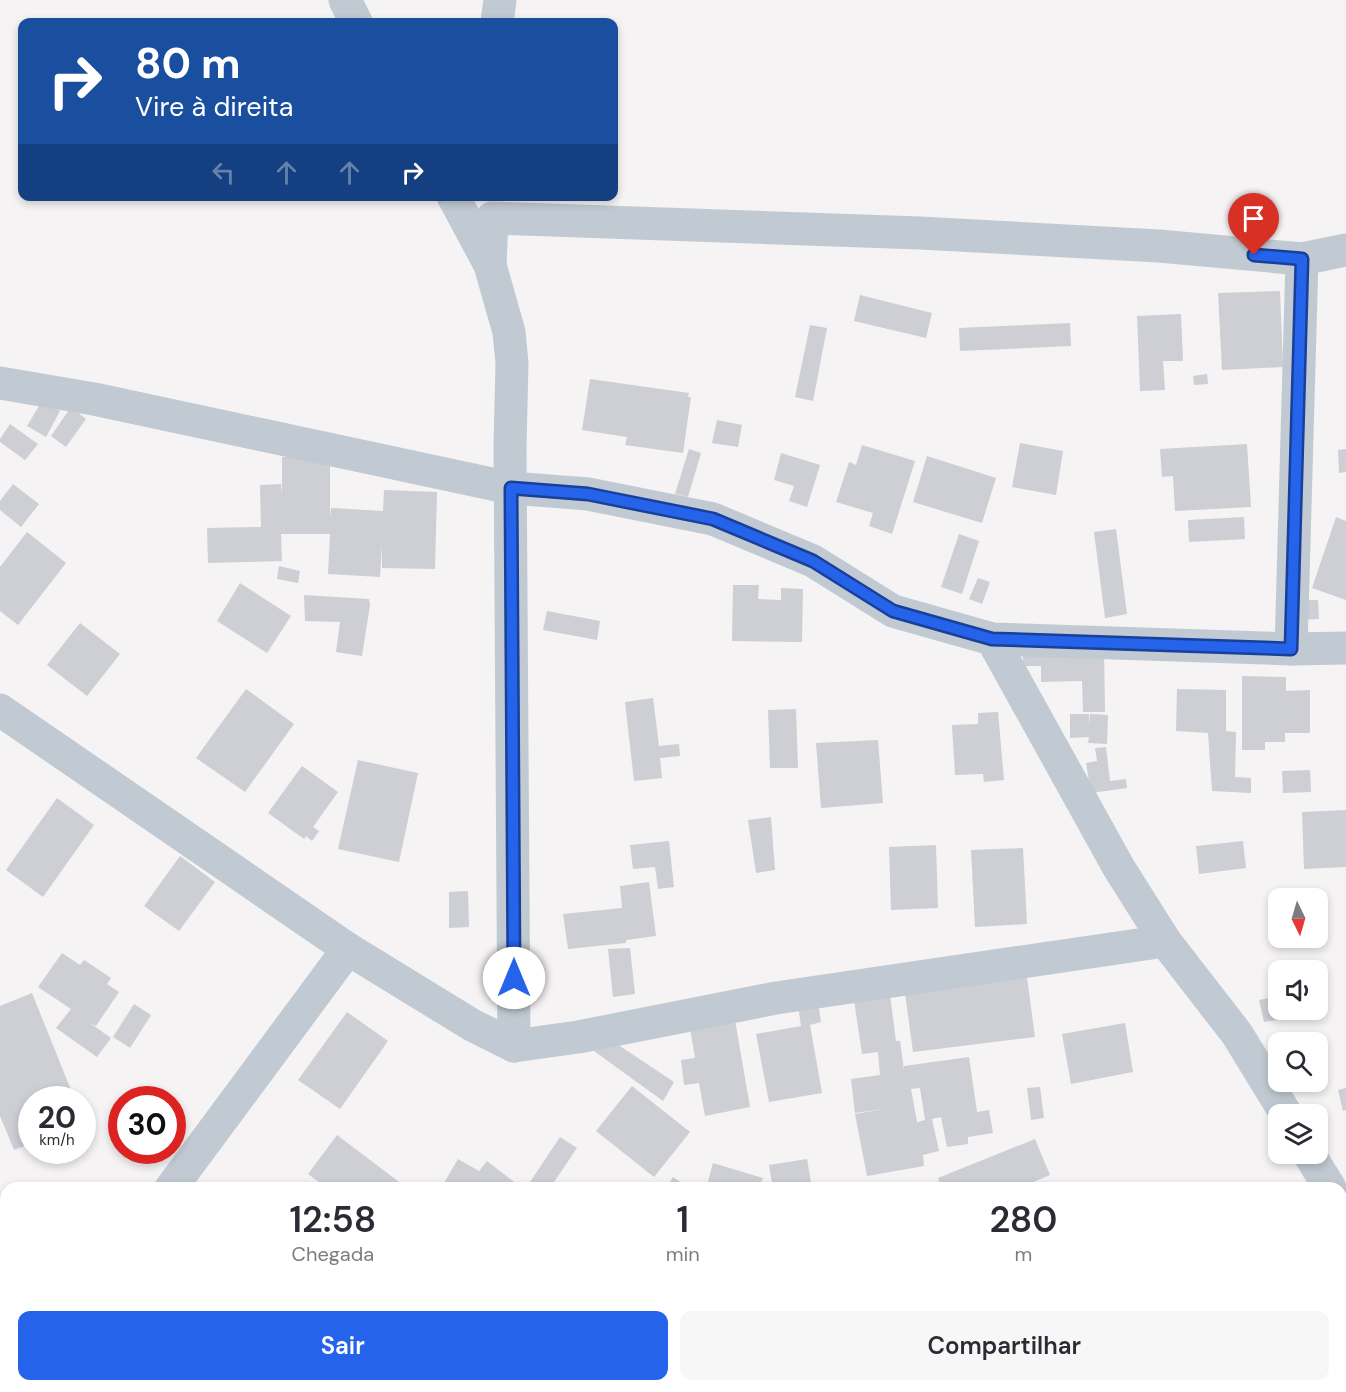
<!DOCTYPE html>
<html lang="pt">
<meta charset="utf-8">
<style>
body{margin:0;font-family:"DM Sans",sans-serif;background:#f7f7f7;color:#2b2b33;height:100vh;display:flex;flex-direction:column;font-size:22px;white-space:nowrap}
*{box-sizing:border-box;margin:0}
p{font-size:20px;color:#7c7c81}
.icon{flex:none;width:33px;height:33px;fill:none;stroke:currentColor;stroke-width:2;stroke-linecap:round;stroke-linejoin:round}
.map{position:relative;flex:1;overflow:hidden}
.side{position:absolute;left:0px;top:1182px;width:1347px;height:210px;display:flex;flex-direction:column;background:#fff;border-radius:18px 18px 0 0;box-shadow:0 3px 9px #0003}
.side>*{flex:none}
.banner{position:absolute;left:18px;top:18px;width:600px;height:183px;border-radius:12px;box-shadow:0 3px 9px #0003;background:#1a4fa0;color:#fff;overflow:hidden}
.needle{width:39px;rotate:175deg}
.controls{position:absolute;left:1268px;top:888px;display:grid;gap:12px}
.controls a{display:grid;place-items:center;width:60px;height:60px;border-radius:12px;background:#fff;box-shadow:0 3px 9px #0003;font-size:30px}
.speed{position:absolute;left:18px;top:1086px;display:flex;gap:12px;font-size:30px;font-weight:700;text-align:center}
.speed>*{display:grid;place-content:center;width:78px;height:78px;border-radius:50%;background:#fff;box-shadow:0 3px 9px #0003;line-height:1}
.speed small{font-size:15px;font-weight:400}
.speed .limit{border:9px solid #d22;background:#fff;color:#111}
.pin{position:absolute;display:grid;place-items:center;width:51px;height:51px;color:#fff;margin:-62px -26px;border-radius:50% 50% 50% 0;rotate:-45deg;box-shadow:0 0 6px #0007}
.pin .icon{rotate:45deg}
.me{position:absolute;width:66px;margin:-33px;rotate:0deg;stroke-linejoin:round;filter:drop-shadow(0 0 4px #0008)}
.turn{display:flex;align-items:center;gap:21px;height:126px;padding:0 18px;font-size:27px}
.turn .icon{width:78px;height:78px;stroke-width:2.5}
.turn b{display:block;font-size:42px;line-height:51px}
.lanes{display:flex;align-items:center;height:57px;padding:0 18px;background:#0003;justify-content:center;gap:30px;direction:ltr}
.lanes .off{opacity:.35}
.eta{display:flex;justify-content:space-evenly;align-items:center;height:102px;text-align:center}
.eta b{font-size:36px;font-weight:600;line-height:42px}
.primary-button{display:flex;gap:12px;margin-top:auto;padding:12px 18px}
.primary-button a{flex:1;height:69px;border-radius:12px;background:#2563eb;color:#fff;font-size:24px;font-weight:600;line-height:69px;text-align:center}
.primary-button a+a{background:#f7f7f7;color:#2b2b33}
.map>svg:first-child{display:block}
.building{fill:#cdcfd5;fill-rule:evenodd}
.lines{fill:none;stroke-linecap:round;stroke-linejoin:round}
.street{stroke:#c1cad2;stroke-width:33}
.route-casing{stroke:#184099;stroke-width:15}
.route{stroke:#2563eb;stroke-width:10}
</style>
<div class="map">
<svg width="1346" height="1392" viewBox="0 0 1346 1392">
<rect width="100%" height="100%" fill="#f5f3f3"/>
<g class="building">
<path d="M1280 291 1283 367 1222 370 1218 293Z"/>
<path d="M860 295 932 313 926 338 854 321Z"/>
<path d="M1181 314 1183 361H1163L1165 390 1140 391 1137 316Z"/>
<path d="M1070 323 1071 346 960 351 959 328Z"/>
<path d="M810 325 827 328 813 401 795 397Z"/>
<path d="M1207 374 1208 384 1194 385 1193 376Z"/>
<path d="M590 379 689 393 688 397H691L683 453 625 445 627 437 582 430Z"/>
<path d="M42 401 60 411 46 437 27 426Z"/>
<path d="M71 407 86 419 66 447 51 436Z"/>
<path d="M717 420 742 425 738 447 712 443Z"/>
<path d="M10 424 38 444 25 460 0 442V439Z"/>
<path d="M1020 443 1063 451 1056 495 1012 487Z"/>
<path d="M1247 444 1251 507 1175 511 1173 476 1162 477 1160 449Z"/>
<path d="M862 445 915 461 892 534 869 526 873 513 836 502 849 462 856 465Z"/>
<path d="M689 449 701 453 688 497 675 494Z"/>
<path d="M1346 449V472L1339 473 1338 450Z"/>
<path d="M781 453 820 465 807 507 789 501 794 486 774 480Z"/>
<path d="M927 456 996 478 982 523 913 502Z"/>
<path d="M282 457H330V518L331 508 383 511 384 490 437 492 435 569 382 568V544L380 577 328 574 330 534H281L282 561 208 563 207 528 261 527 260 485 281 484 282 495Z"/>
<path d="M13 484 39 504 21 527 0 510V501Z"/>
<path d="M1244 517 1245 539 1189 542 1188 520Z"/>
<path d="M1336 517 1346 521V600L1312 588Z"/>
<path d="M1116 529 1127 614 1105 618 1094 532Z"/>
<path d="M27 532 66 563 18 625 0 611V567Z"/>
<path d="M959 534 979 541 962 594 941 587Z"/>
<path d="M279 566 300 571 298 583 277 579Z"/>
<path d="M978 578 990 582 982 604 969 599Z"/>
<path d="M240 583 291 616 267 653 217 621Z"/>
<path d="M733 585H759L758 599 781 600V588L803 589 802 642 732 641Z"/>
<path d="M304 595 369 599 370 605 362 656 336 652 340 622 305 621Z"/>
<path d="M1296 600H1318L1319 619 1296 620Z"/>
<path d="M547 611 600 621 597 640 543 630Z"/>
<path d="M80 623 120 654 87 696 47 665Z"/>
<path d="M1104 649 1105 712H1083L1082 681 1041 682V666H1023V651Z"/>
<path d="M1242 676 1286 677V691L1310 690V733H1285V742H1265V750H1242Z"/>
<path d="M246 689 294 724 245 792 196 758Z"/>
<path d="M1177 689 1226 690V731L1236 732 1235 777 1251 778V793L1212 791 1208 733 1176 731Z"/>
<path d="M653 698 659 746 679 744 680 756 660 758 662 778 634 781 625 702Z"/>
<path d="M796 709 798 768H770L768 710Z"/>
<path d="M998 712 1004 780 984 782 983 774 955 775 952 725 978 724V713Z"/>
<path d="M1070 714H1089V727L1090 714 1108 715 1107 744 1088 743 1089 737 1070 738Z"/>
<path d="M878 740 883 803 821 808 816 743Z"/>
<path d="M1106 747 1110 781 1126 779 1127 788 1091 793 1086 763 1097 761 1095 748Z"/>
<path d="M358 760 418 773 399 862 338 849Z"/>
<path d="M302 766 338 792 313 827 319 831 312 841 306 836 304 839 268 813Z"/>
<path d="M1310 770 1311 792 1283 793 1282 771Z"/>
<path d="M57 798 94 825 43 897 6 870Z"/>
<path d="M1346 810V867L1304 869 1302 812Z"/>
<path d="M771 817 775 870 756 873 748 820Z"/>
<path d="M669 841 674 887 658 889 655 867 633 869 630 845Z"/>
<path d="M1243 841 1246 868 1199 874 1196 846Z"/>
<path d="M936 845 938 908 891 910 889 847Z"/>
<path d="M1023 848 1027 924 975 927 971 850Z"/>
<path d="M180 856 215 882 179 931 144 906Z"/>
<path d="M649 882 656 936 626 940V943L568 949 563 914 622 908 620 886Z"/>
<path d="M468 891 469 927 449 928V892Z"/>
<path d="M630 948 635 994 613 997 608 949Z"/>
<path d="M62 953 80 965 84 960 111 978 107 984 119 992 96 1026 90 1023 111 1038 97 1057 56 1028 71 1009 38 987Z"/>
<path d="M1026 970 1035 1037 913 1052 904 986Z"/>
<path d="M889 987 896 1041H900L904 1070V1066L969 1057 977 1112 989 1110 993 1133 968 1137V1144L947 1147 941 1117 932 1119 939 1151 923 1155 924 1166 867 1176 855 1114 883 1109 855 1113 851 1079 880 1075 878 1052 862 1054 853 993ZM920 1088 925 1120 917 1122 911 1089Z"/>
<path d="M32 993 75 1100H32V1143L14 1150 0 1116V1006Z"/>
<path d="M1278 996V1010H1310L1311 1015 1264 1022 1259 1000Z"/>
<path d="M818 1002 821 1022 810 1025 822 1093 769 1102 756 1034 801 1026 798 1005Z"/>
<path d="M134 1004 151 1015 130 1048 113 1037Z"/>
<path d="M347 1012 388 1041 340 1109 298 1080Z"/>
<path d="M735 1020 750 1107 705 1116 699 1083 684 1085 681 1060 695 1058 690 1028Z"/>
<path d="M1125 1023 1133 1072 1071 1084 1062 1034Z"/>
<path d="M608 1038 674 1082 663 1101 594 1051Z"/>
<path d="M632 1086 690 1132 654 1177 596 1131Z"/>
<path d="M1040 1087 1044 1118 1031 1120 1027 1088Z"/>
<path d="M1346 1088V1110L1343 1111 1338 1090Z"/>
<path d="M337 1135 407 1188H327L308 1174Z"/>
<path d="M560 1137 577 1148 550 1188H533L528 1185Z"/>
<path d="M1035 1139 1050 1175 1019 1188H942L938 1178Z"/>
<path d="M458 1159 479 1171 487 1161 522 1188H441Z"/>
<path d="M807 1159 812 1188H773L769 1165Z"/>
<path d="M713 1163 763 1178 760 1186 765 1188H716L707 1185Z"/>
<path d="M673 1177 689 1188H666Z"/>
<path d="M920 1183V1188H897V1185Z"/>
<path d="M1346 1261V1288L1341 1289V1262Z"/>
<path d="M4 1297 6 1299V1325L0 1320V1303Z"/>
<path d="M6 1386H64L65 1392H7Z"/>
<path d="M326 1386H377L373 1392H334Z"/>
</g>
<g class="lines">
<g class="street">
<path d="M345 0 356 22"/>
<path d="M497 22 500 0"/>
<path d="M453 196 490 265 509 332 512 363 510 447 514 1046"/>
<path d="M490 265 492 218 920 233 1159 246 1302 259 1346 250"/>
<path d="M0 383 94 399 511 488 588 494 713 519 813 561 893 611 992 639 1291 649 1346 648"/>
<path d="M992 639 1119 868 1165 941 1237 1034 1286 1114"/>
<path d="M1291 649 1302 259"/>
<path d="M0 710 348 949 472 1025 514 1046 578 1037 776 998 1165 941"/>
<path d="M1309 1154 1330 1188"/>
<path d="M171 1188 348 949"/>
<path d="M1341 1207 1346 1215"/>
<path d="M0 1218 6 1222"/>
<path d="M1341 1380H1346"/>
<path d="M256 1386 265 1392"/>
<path d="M899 1392 1026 1386H1275"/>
</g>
</g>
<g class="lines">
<g class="route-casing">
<path id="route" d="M514 978 511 488 588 494 713 519 813 561 893 611 992 639 1291 649 1302 259 1254 255"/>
</g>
<use href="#route" class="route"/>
</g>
</svg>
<div class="controls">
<a><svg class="needle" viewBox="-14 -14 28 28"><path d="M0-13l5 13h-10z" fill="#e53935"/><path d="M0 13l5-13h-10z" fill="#7c7c81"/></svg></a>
<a><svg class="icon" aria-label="sound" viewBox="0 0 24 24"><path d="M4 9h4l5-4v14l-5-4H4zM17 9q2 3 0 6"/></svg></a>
<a><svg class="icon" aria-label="search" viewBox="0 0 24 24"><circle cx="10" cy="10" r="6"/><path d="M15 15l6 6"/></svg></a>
<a><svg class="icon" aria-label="layers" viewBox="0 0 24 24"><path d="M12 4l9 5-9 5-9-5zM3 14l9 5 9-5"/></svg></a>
</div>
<div class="speed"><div>20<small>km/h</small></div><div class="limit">30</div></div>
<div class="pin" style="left:1254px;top:255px;background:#d93025"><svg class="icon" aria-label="arrive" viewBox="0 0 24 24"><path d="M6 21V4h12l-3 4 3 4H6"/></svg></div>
<svg class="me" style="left:514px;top:978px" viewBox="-20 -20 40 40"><circle r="19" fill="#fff"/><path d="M0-13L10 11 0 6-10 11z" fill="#2563eb"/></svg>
<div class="banner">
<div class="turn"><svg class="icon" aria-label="right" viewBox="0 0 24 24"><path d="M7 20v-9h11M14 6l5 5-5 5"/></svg><div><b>80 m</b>Vire à direita</div></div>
<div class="lanes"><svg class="icon off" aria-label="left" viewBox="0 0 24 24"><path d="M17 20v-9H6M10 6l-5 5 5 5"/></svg><svg class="icon off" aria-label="ahead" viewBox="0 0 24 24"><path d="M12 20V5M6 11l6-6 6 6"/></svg><svg class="icon off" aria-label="ahead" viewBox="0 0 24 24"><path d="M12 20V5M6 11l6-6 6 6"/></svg><svg class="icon" aria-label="right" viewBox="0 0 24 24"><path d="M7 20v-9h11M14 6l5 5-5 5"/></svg></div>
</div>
<section class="side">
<div class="eta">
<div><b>12:58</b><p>Chegada</p></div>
<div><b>1</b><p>min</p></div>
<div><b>280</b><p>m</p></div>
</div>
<div class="primary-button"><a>Sair</a><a>Compartilhar</a></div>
</section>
</div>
